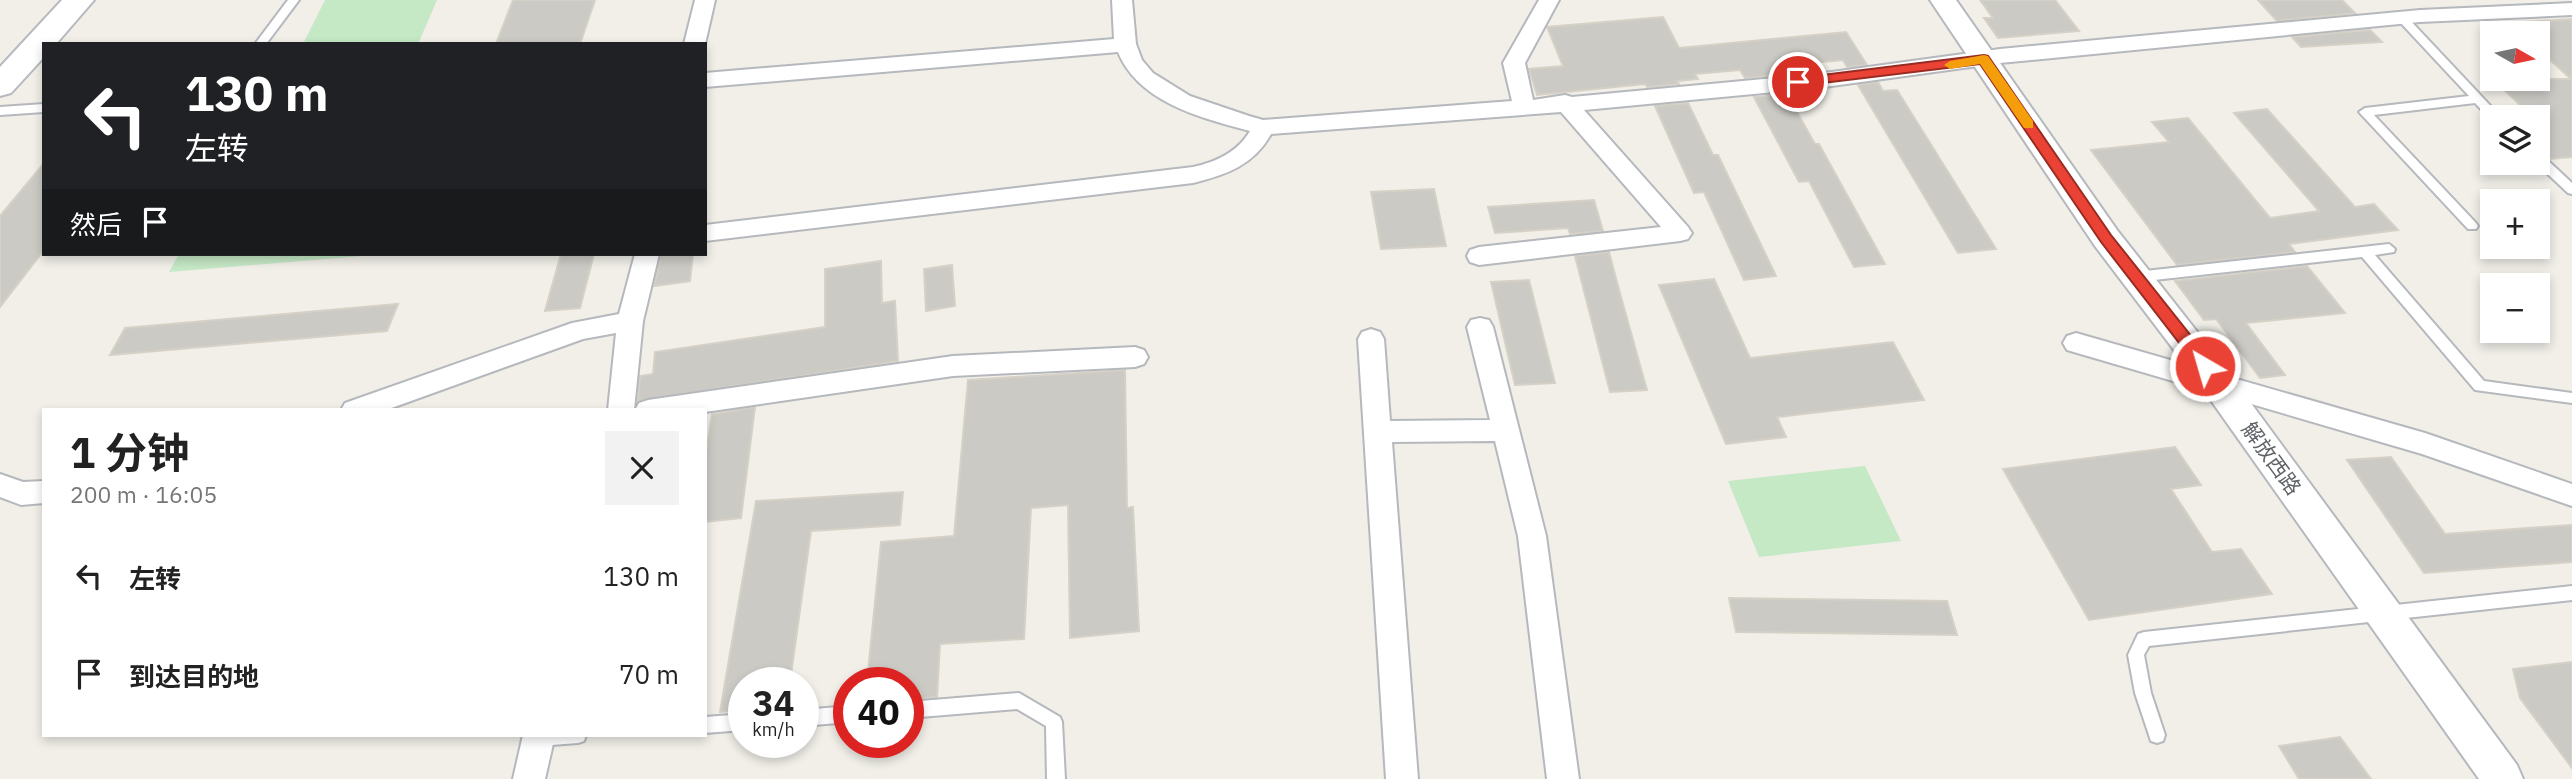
<!DOCTYPE html>
<html lang="zh">
<meta charset="utf-8">
<style>
body{margin:0;font-family:"IBM Plex Sans","Noto Sans SC",sans-serif;background:#f2f2f2;color:#222;height:100vh;display:flex;flex-direction:column;font-size:26px;white-space:nowrap}
*{box-sizing:border-box;margin:0}
p{font-size:23px;color:#767676}
.icon{flex:none;width:38px;height:38px;fill:none;stroke:currentColor;stroke-width:2;stroke-linecap:round;stroke-linejoin:round}
.map{position:relative;flex:1;overflow:hidden}
.sheet{position:absolute;left:42px;top:408px;width:665px;height:329px;display:flex;flex-direction:column;background:#fff;border-radius:0px;box-shadow:0 4px 10px #0003}
.sheet>*{flex:none}
.top-card{position:absolute;left:42px;top:42px;width:665px;height:214px;border-radius:0px;box-shadow:0 4px 10px #0003;background:#202124;color:#fff;overflow:hidden}
.needle{width:46px;rotate:99deg}
.controls{position:absolute;left:2480px;top:21px;display:grid;gap:14px}
.controls a{display:grid;place-items:center;width:70px;height:70px;border-radius:0px;background:#fff;box-shadow:0 4px 10px #0003;font-size:35px}
.speed{position:absolute;left:728px;top:667px;display:flex;gap:14px;font-size:35px;font-weight:700;text-align:center}
.speed>*{display:grid;place-content:center;width:91px;height:91px;border-radius:50%;background:#fff;box-shadow:0 4px 10px #0003;line-height:1}
.speed small{font-size:18px;font-weight:400}
.speed .limit{border:10px solid #d22;background:#fff;color:#111}
.pin{position:absolute;display:grid;place-items:center;width:60px;height:60px;color:#fff;margin:-30px;border:4px solid #fff;border-radius:50%;box-shadow:0 2px 7px #0007}
.me{position:absolute;width:77px;margin:-38px;rotate:322deg;stroke-linejoin:round;filter:drop-shadow(0 0 5px #0008)}
.turn{display:flex;align-items:center;gap:24px;height:147px;padding:0 28px;font-size:32px}
.turn .icon{width:91px;height:91px;stroke-width:2.5}
.turn b{display:block;font-size:49px;line-height:60px}
.then{display:flex;align-items:center;height:66px;padding:0 28px;background:#0003;gap:14px;font-size:26px}
.round{display:grid;place-items:center;flex:none;width:74px;height:74px;border-radius:0px;background:#f2f2f2}
.summary{display:flex;align-items:center;justify-content:space-between;height:119px;padding:0 28px}
h1{font-size:42px;font-weight:700;line-height:52px}
ul{padding:0;list-style:none}
li{display:flex;align-items:center;gap:21px;height:98px;padding:0 28px}
li div{flex:1}
li b{display:block;font-size:26px}
li em{font-style:normal}
.map>svg:first-child{display:block}
.green{fill:#c5e8c5}
.building{fill:#cccac5;stroke:#d6d1c6;stroke-width:2}
.lines{fill:none;stroke-linecap:round;stroke-linejoin:round}
.service-casing{stroke:#b5b8bc;stroke-width:4}
.minor-casing{stroke:#b5b8bc;stroke-width:4}
.tertiary-casing{stroke:#b5b8bc;stroke-width:4}
.secondary-casing{stroke:#b6babf;stroke-width:4}
.service{fill:#fff;fill-rule:evenodd}
.minor{fill:#fff;fill-rule:evenodd}
.tertiary{fill:#fff;fill-rule:evenodd}
.secondary{fill:#fff;fill-rule:evenodd}
.route{fill:#ea4335;stroke:#982c22;stroke-width:2}
.slow{fill:#f59e0b}
.labels{text-anchor:middle;dominant-baseline:central;stroke-width:5;stroke-linejoin:round;paint-order:stroke}
.street-label{font-size:21px;fill:#5f6368;stroke:#fff}
</style>
<div class="map">
<svg width="2572" height="779" viewBox="0 0 2572 779">
<rect width="100%" height="100%" fill="#f1efe8"/>
<g class="green">
<path d="M325 0H437L418 44H303Z"/>
<path d="M179 254H387L169 272Z"/>
<path d="M1865 466 1901 541 1759 557 1728 481Z"/>
</g>
<g class="building">
<path d="M513 0H595L580 44H496Z"/>
<path d="M1980 0H2055L2079 31 1998 38 1984 18H1993Z"/>
<path d="M2258 0H2342L2355 13 2277 21Z"/>
<path d="M1663 17 1679 48 1846 32 1867 65 1847 67 1843 60 1772 67 1777 75 1745 78 1740 70 1695 74 1698 79 1677 81 1679 84 1647 87 1645 84 1537 95 1529 69 1563 66 1547 27Z"/>
<path d="M2572 19V157L2550 159 2538 152V117H2533L2500 86 2523 84 2518 79H2571L2538 49V33H2534L2522 22Z"/>
<path d="M2370 30 2382 42 2301 47 2292 37Z"/>
<path d="M1878 82 1883 91 1897 90 1996 249 1958 253 1858 85Z"/>
<path d="M1787 94 1815 144H1819L1885 264 1854 267 1809 181 1799 182 1754 97Z"/>
<path d="M1688 103 1713 155H1718L1776 276 1744 280 1704 192 1694 193 1655 106Z"/>
<path d="M2267 109 2355 207 2374 204 2398 230 2289 244 2295 252 2177 265 2091 150 2169 142 2152 122 2188 118 2270 218 2319 211 2234 113Z"/>
<path d="M44 163V250L0 307V216Z"/>
<path d="M1434 189 1446 246 1381 249 1371 192Z"/>
<path d="M1594 200 1603 231 1570 234 1568 228 1495 233 1488 207Z"/>
<path d="M1609 252 1621 297 1647 390 1610 392 1575 256Z"/>
<path d="M561 254H594L580 308 545 311Z"/>
<path d="M661 254H693L690 281 654 286Z"/>
<path d="M881 261 882 303 895 301 898 361 638 401 640 376 653 374 655 352 825 327V269Z"/>
<path d="M952 265 955 306 926 311 924 269Z"/>
<path d="M2307 266 2345 313 2246 323 2285 375 2260 378 2216 319 2204 320 2175 281Z"/>
<path d="M1714 279 1750 358 1893 342 1924 400 1777 417 1786 437 1726 444 1659 285Z"/>
<path d="M1529 280 1555 383 1515 385 1491 282Z"/>
<path d="M398 304 387 331 110 355 125 328Z"/>
<path d="M1125 370 1127 508 1133 507 1139 631 1070 638 1068 505 1031 508 1024 639 940 644 937 697 908 699V682H867L881 542 954 536 968 380Z"/>
<path d="M755 407 741 518 705 522V460L712 414Z"/>
<path d="M2175 447 2201 485 2171 489 2212 552 2241 549 2272 594 2089 620 2003 469Z"/>
<path d="M2391 457 2445 534 2572 525V562L2424 573 2347 460Z"/>
<path d="M903 492 900 525 811 531 790 682H744V710L720 712 756 501Z"/>
<path d="M1729 598 1947 601 1957 635 1736 632Z"/>
<path d="M2572 662V768L2520 698 2513 669Z"/>
<path d="M2340 737 2371 779H2299L2279 746Z"/>
</g>
<g class="lines">
<g class="service-casing">
<g id="service">
<path d="M288 0H299L266 44H255Z"/>
<path d="M2402 15 2406 16 2501 117H2492L2491 120 2475 103 2374 115 2476 223 2478 226 2476 229H2468L2359 112 2365 108 2469 96 2398 20V16Z"/>
<path d="M44 104V112L0 115V107Z"/>
<path d="M2538 154 2542 155 2572 183V194L2568 193 2536 163H2538Z"/>
<path d="M2389 244 2395 249 2394 252 2375 255 2484 381 2572 393V403L2475 390 2362 257 2136 282 2129 277 2136 272Z"/>
<path d="M2572 586V600L2149 646 2144 655 2151 693 2165 735 2163 741 2157 743 2151 741 2135 693 2128 655 2138 634 2144 632Z"/>
<path d="M1019 693 1060 717 1062 722 1065 779H1047L1046 726 1017 709 908 718V702Z"/>
<path d="M849 706V722L803 726V710Z"/>
<path d="M744 714V730L705 733V717Z"/>
<path d="M531 735H586L584 741 578 743 538 746 532 744Z"/>
</g>
</g>
<g class="minor-casing">
<g id="minor">
<path d="M695 0H715L705 44H684Z"/>
<path d="M1112 0H1132L1136 44 1142 60 1153 73 1190 96 1249 116 1263 120 1512 101 1503 63 1539 0H1559L1525 63 1533 100 1565 95 1572 97 1817 74 2000 49 2420 10 2572 3V15L2420 22 2000 63 1817 88 1584 110 1688 227 1692 233 1688 239 1680 241 1479 265 1470 262 1467 256 1470 250 1479 247 1661 227 1561 112 1271 134C1254 165 1226 175 1193 183L705 241V225L1193 167C1216 162 1238 152 1250 131 1202 118 1139 103 1118 52L705 87V73L1114 39Z"/>
<path d="M635 254H659L643 321 634 410H608L616 333 583 339 386 410H341L345 403 572 323 619 314Z"/>
<path d="M1480 318 1489 320 1493 327 1546 536 1579 779H1547L1518 536 1495 441 1392 442 1418 779H1386L1358 339 1362 332 1371 329 1380 332 1384 339 1390 421 1490 420 1467 327 1471 320Z"/>
<path d="M2076 333 2425 433 2572 484V506L2422 454 2067 350 2063 343 2067 336Z"/>
<path d="M1135 347 1144 350 1148 357 1144 364 1135 367 953 376 705 412V410H635L639 403 648 400 953 356Z"/>
<path d="M0 474 23 482 44 481V503L21 505 0 497Z"/>
<path d="M523 735H555L545 779H513Z"/>
</g>
</g>
<g class="tertiary-casing">
<path id="tertiary" d="M1930 0H1956L2117 230 2217 357 2517 765 2523 779H2479L2193 375 2095 246Z"/>
</g>
<g class="secondary-casing">
<path id="secondary" d="M62 0H94L56 44H44V57L11 93 0 96V67Z"/>
</g>
<use href="#service" class="service"/>
<use href="#minor" class="minor"/>
<use href="#tertiary" class="tertiary"/>
<use href="#secondary" class="secondary"/>
</g>
<path class="route" d="M1984 55 1988 56 2111 235 2211 361 2213 366 2211 370H2200L2101 242 1980 64 1798 86 1791 82 1798 78Z"/>
<path class="slow" d="M1984 55 1988 56 2033 121V128H2024L1980 64 1950 69 1944 65 1950 61Z"/>
<g class="labels">
<g class="street-label">
<text transform="translate(2272 458) rotate(54)">解放西路</text>
</g>
</g>
</svg>
<div class="controls">
<a><svg class="needle" viewBox="-14 -14 28 28"><path d="M0-13l5 13h-10z" fill="#e53935"/><path d="M0 13l5-13h-10z" fill="#767676"/></svg></a>
<a><svg class="icon" aria-label="layers" viewBox="0 0 24 24"><path d="M12 4l9 5-9 5-9-5zM3 14l9 5 9-5"/></svg></a>
<a>+</a>
<a>−</a>
</div>
<div class="speed"><div>34<small>km/h</small></div><div class="limit">40</div></div>
<div class="pin" style="left:1798px;top:82px;background:#d93025"><svg class="icon" aria-label="arrive" viewBox="0 0 24 24"><path d="M6 21V4h12l-3 4 3 4H6"/></svg></div>
<svg class="me" style="left:2205px;top:366px" viewBox="-20 -20 40 40"><circle r="17" fill="#ea4335" stroke="#fff" stroke-width="3"/><path d="M0-11L8 9 0 5-8 9z" fill="#fff"/></svg>
<div class="top-card">
<div class="turn"><svg class="icon" aria-label="left" viewBox="0 0 24 24"><path d="M17 20v-9H6M10 6l-5 5 5 5"/></svg><div><b>130 m</b>左转</div></div>
<div class="then">然后<svg class="icon" aria-label="arrive" viewBox="0 0 24 24"><path d="M6 21V4h12l-3 4 3 4H6"/></svg></div>
</div>
<section class="sheet">
<div class="summary"><div><h1>1 分钟</h1><p>200 m · 16:05</p></div><a class="round"><svg class="icon" aria-label="close" viewBox="0 0 24 24"><path d="M6 6l12 12M18 6L6 18"/></svg></a></div>
<ul>
<li><svg class="icon" aria-label="left" viewBox="0 0 24 24"><path d="M17 20v-9H6M10 6l-5 5 5 5"/></svg><div><b>左转</b></div><em>130 m</em></li>
<li><svg class="icon" aria-label="arrive" viewBox="0 0 24 24"><path d="M6 21V4h12l-3 4 3 4H6"/></svg><div><b>到达目的地</b></div><em>70 m</em></li>
</ul>
</section>
</div>
